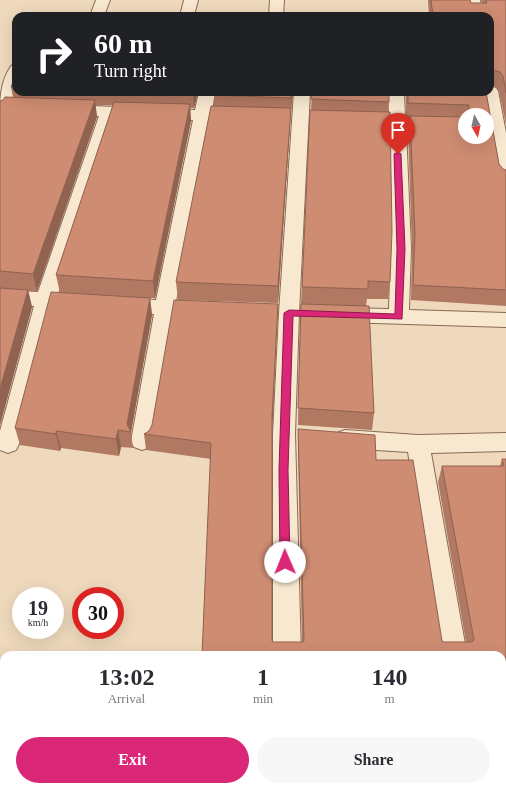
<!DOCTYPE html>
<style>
body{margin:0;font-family:"Times New Roman",serif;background:#f7f7f7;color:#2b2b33;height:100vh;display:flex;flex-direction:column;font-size:15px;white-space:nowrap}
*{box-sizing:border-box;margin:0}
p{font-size:13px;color:#7c7c81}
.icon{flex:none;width:22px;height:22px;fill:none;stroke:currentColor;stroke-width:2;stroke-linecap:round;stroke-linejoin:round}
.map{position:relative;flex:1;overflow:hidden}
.details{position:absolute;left:0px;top:651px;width:506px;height:140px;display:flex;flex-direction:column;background:#fff;border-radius:12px 12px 0 0;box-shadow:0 4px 16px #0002}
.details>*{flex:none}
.hud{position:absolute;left:12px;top:12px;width:482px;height:84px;border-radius:12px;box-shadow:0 4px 16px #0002;background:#202124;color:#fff;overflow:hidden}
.needle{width:26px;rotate:171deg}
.buttons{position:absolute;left:458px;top:108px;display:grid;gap:8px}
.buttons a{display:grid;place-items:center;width:36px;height:36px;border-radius:50%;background:#fff;box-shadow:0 4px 16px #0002;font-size:20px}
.speed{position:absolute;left:12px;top:587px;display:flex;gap:8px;font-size:20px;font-weight:700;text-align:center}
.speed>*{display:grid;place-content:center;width:52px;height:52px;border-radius:50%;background:#fff;box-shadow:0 4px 16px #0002;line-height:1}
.speed small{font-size:10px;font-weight:400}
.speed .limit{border:6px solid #d22;background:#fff;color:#111}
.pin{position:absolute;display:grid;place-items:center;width:34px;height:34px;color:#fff;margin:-41px -17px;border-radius:50% 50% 50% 0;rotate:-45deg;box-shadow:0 0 4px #0007}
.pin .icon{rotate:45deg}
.me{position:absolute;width:44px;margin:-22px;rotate:359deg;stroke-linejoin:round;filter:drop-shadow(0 0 3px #0008)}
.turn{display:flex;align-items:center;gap:14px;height:84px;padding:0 16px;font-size:18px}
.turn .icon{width:52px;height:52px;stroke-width:2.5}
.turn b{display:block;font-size:28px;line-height:34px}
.eta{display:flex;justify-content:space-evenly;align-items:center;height:68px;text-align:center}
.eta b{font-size:24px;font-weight:700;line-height:28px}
.action{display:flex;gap:8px;margin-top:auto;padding:8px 16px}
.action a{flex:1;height:46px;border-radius:24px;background:#db2777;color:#fff;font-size:16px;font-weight:700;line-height:46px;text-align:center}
.action a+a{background:#f7f7f7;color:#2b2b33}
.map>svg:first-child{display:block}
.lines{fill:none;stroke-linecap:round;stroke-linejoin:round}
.street-casing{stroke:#876a56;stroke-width:2}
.street{fill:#f9e8d0;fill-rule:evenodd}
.wall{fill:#b17862;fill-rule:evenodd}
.shaded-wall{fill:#906250}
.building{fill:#ce8c72;stroke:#906250}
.route{fill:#db2777;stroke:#8e194d}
</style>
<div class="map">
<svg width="506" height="791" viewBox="0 0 506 791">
<rect width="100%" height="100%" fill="#efd9bd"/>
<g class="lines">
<g class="street-casing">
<g id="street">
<path d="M96 0H110L104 16H90Z"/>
<path d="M184 0H198L194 16H180Z"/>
<path d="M270 0H284L283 16H269Z"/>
<path d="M466 0H480L483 16H469Z"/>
<path d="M16 64C16 82 17 101 6 116L0 118C0 100 0 82 11 66Z"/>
<path d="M490 86 496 88 498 91 506 133V184L500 183 497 179 482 92H490Z"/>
<path d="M199 92H215L212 111 245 114 247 117 245 120 239 122 210 121 176 301 202 303 209 305 212 310 209 315 202 317 174 315 153 441 150 447 142 450 134 447 131 441 154 314 121 312 114 310 111 305 114 300 121 298 156 300 193 120 115 117 58 294 86 297 89 302 86 307 79 309 54 307 19 444 16 450 8 453 0 450V431L34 306 0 304V290L38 292 99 116 61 113 59 110 61 107 67 105 195 110Z"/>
<path d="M294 92H310L299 313 295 434 301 655H273V434L279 313Z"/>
<path d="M388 92H404L405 118 465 121V131L406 128 411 249 409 310 506 313V327L341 322 334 320 331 315 334 310 341 308 389 309 391 249 389 127 355 125 353 121 355 117 361 116 389 117Z"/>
<path d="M345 430 418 435 506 433V451L431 453 467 655H439L408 452 345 448 337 445 334 439 337 433Z"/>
</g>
</g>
<use href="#street" class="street"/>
</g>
<g class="wall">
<path d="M428 0H470L471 3H482L481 0H506V125L499 91 496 87 490 85V16H429Z"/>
<path d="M16 75V92H198L194 108H190L191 121 155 298H150L152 315 131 432 133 448 121 447 119 456 61 448 60 451 20 445 15 428 60 293 56 275 113 105H95L97 117 37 291H28L32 307 0 425V101L13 97 11 87Z"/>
<path d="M214 92H293L291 110 290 125 278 303 178 300 176 282 214 106Z"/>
<path d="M312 92 389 102 388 112 390 282 388 299H367L366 306 374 413 372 430 298 425 300 322Z"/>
<path d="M406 92H486L499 164 503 169 506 170V306L411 300 412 249 408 131 409 118H406ZM465 115H487L465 137Z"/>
<path d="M278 304 272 427V641L273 642H302L298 446V429L376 460 442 641 444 642H466L438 482 442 466H500L502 459H506V791H197V787H502V655H202L211 459 146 450 144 434 149 431Z"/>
</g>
<g class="shaded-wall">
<path d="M193 92H198L194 108 193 94Z"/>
<path d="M292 92H293L291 110 290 125 278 303V286Z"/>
<path d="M95 100 97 117 37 291 33 274Z"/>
<path d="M190 104 191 121 155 298 153 281Z"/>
<path d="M28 290 32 307 0 425V389Z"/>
<path d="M150 298 152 315 131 432 127 424Z"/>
<path d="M278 304 277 320 272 434V417Z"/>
<path d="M118 430 121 447 119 456 116 439Z"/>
<path d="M56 431 61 448 60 451 56 434Z"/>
</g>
<g class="building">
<path d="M431 0H470L471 3H487L486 0H506V93L503 76 500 72 492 70V76H490V16H433Z"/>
<path d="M16 75V87H11Z"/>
<path d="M150 92H193V94Z"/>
<path d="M214 92H292L291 98 213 95Z"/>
<path d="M312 92H389V102L311 99Z"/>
<path d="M408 92H486L499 164 503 169 506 170V290L413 285 415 234 410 116 465 117V137H487V115H469V105L408 103Z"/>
<path d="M5 97 95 100 33 274 0 271V101L3 100Z"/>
<path d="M114 102 190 104 153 281 56 275Z"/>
<path d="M211 106 291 108 278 286 176 282Z"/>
<path d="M310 110 390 112 392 232 390 282 368 281V289L302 287Z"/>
<path d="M0 288 28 290 0 389Z"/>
<path d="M51 292 150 298 127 424 131 432 118 430 116 439 56 431V434L15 428Z"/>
<path d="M174 300 278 304 272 417V641L273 642H302L304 641 298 429 375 435 376 460H413L442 641 444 642H472L474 640 442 466H504L502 459H506V791H391V787H502V655H202L211 443 144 434 149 431 152 425Z"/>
<path d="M301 304 369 306 374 413 298 408Z"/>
<rect x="197" y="787" width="73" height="4"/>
</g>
<path class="route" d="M398 152 401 154 405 249 402 319 293 316 288 470 290 562 289 566 285 567 281 566 280 562 279 470 284 313 289 310 395 314 397 249 394 154Z"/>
</svg>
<div class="buttons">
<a><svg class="needle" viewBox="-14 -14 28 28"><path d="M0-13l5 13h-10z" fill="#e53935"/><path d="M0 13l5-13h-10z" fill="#7c7c81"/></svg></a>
</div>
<div class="speed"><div>19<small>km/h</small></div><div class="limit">30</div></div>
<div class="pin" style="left:398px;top:154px;background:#d93025"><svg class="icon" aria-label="arrive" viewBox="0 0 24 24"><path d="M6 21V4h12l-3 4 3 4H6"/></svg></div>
<svg class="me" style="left:285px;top:562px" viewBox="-20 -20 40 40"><circle r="19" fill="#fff"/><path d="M0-13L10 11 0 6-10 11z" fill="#db2777"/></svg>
<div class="hud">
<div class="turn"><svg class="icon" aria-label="right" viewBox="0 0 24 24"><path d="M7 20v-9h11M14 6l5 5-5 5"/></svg><div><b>60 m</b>Turn right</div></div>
</div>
<section class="details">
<div class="eta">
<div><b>13:02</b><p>Arrival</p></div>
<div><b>1</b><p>min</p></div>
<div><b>140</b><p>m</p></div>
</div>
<div class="action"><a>Exit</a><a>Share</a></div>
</section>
</div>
